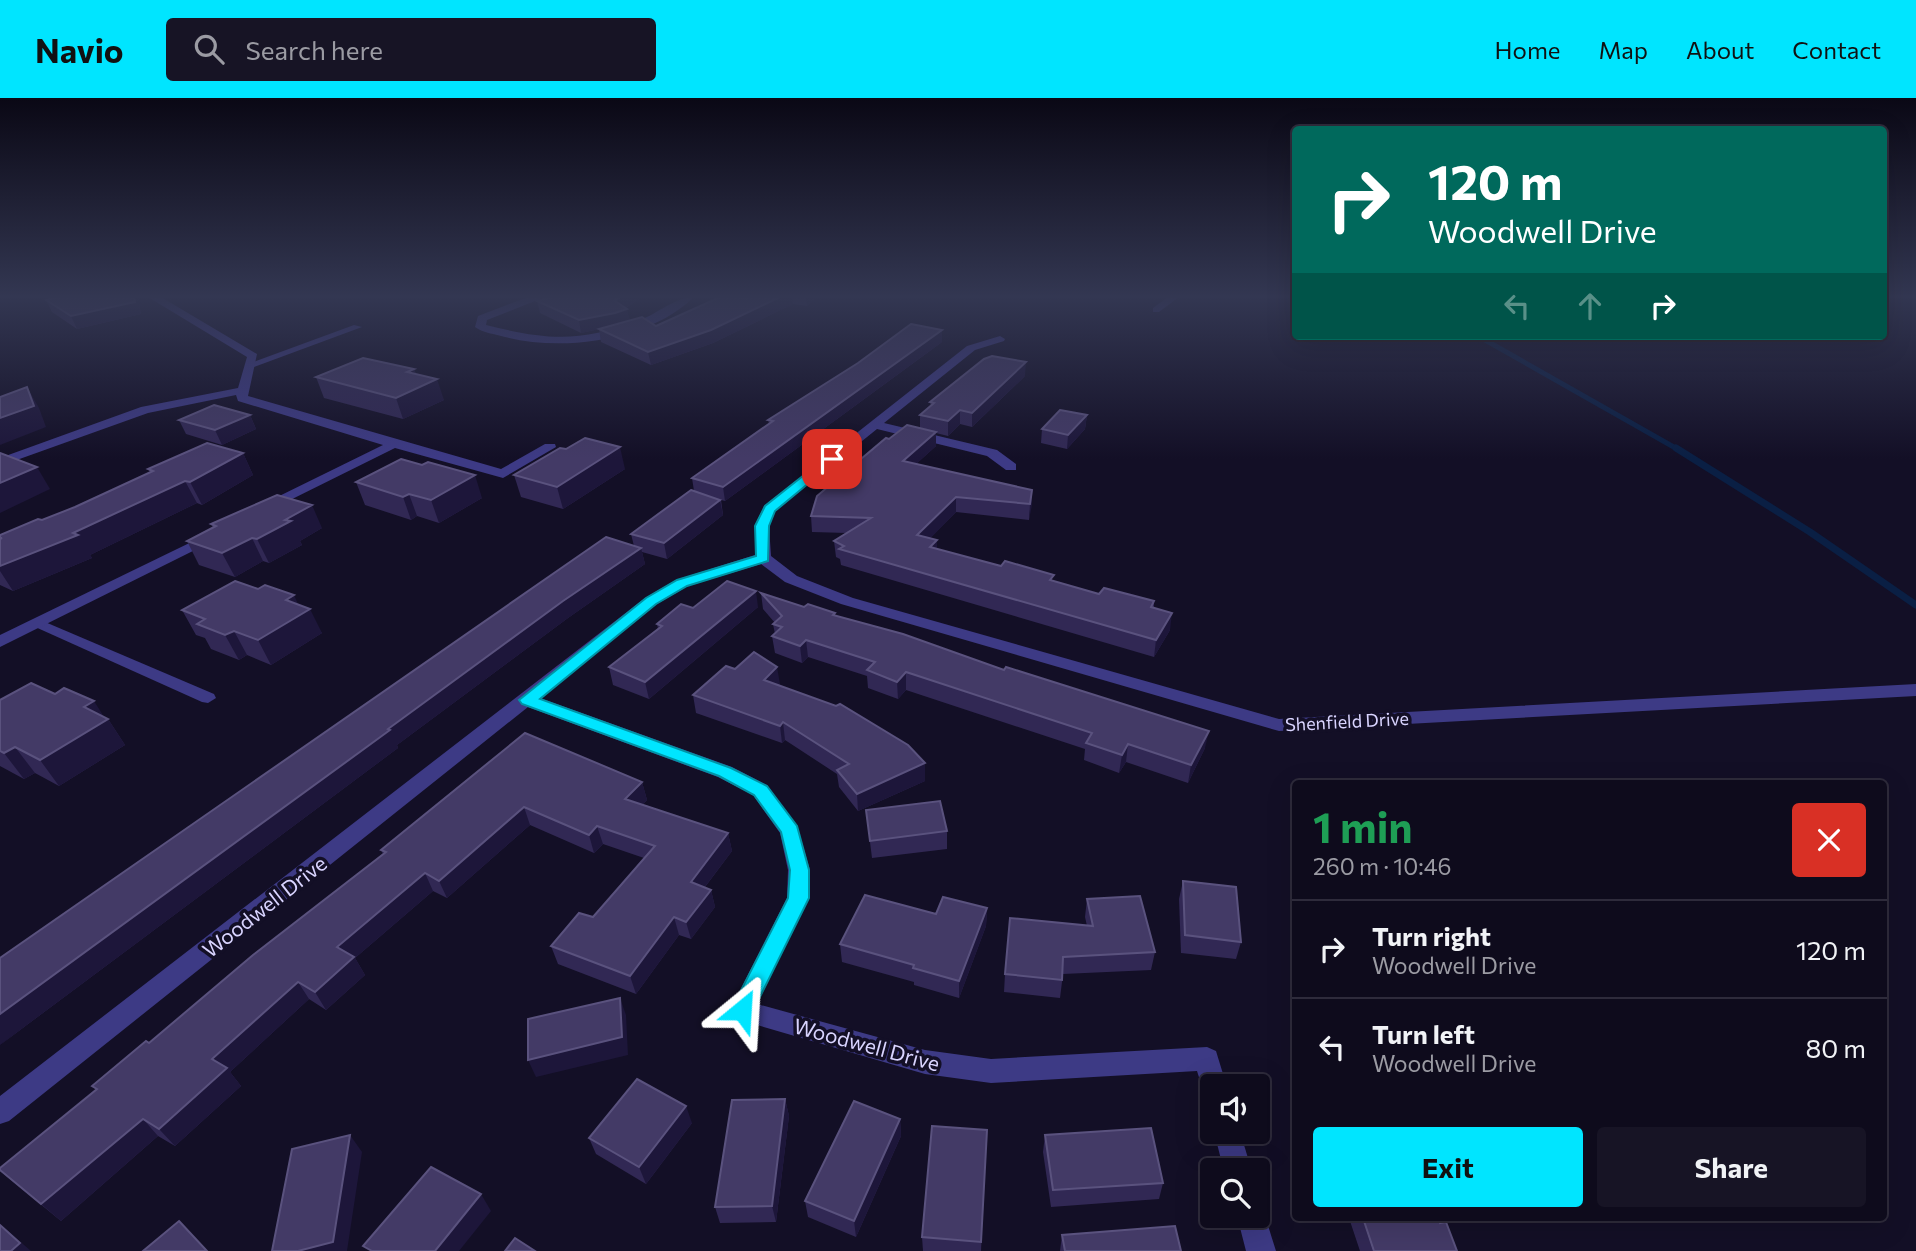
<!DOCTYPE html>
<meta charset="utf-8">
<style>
body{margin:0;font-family:Commissioner,sans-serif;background:#171425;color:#f1f3f6;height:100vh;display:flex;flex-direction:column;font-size:26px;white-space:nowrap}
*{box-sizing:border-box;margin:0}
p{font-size:23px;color:#9b9ba3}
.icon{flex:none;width:38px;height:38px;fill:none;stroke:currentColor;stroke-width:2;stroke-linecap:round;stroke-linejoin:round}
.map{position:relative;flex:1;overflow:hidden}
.panel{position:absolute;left:1292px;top:682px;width:595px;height:441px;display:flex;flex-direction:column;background:#0e0b1c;border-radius:7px;box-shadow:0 7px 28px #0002,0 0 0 2px #2e2b3b}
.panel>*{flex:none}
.banner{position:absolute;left:1292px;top:28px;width:595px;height:214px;border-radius:7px;box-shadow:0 7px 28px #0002,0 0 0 2px #2e2b3b;background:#00695c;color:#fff;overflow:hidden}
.tools{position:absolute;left:1200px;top:976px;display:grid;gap:14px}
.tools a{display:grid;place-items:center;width:70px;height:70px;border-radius:7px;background:#0e0b1c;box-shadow:0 7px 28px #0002,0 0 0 2px #2e2b3b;font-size:35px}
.pin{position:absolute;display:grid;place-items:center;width:60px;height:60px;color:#fff;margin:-30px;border-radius:14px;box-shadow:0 4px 10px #0006}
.me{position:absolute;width:77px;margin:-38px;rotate:27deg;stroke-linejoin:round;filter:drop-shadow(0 0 5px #0008)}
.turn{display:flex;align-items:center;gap:24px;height:147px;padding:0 21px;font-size:32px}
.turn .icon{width:91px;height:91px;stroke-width:2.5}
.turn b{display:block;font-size:49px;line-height:60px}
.lanes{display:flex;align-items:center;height:66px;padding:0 21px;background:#0003;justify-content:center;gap:35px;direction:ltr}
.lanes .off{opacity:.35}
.round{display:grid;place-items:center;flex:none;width:74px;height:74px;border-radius:7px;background:#171425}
.head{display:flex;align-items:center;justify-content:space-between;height:119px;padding:0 21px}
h1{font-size:42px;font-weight:700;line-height:52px;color:#1e9e55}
.action{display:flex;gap:14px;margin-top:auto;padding:14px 21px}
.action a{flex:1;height:80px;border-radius:7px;background:#00e5ff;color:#111;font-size:28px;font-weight:700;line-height:80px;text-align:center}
.action a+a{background:#171425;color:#f1f3f6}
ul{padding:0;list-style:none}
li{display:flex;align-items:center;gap:21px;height:98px;padding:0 21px;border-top:2px solid #2e2b3b}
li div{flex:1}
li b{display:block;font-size:26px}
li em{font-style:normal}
header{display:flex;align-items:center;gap:42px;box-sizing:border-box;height:98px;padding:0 35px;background:#00e5ff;color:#111}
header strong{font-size:33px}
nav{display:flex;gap:38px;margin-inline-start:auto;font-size:24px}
.search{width:490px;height:63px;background:#171425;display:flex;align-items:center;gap:18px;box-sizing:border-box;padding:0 24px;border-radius:7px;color:#9b9ba3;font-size:26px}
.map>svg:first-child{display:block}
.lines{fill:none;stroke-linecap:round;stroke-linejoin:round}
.stream-far1{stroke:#0a1f44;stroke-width:5}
.stream{stroke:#0a1f44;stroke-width:7}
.lane{fill:#3d3a85;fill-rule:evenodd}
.street{fill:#3d3a85;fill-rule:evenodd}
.wall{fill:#312854}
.shaded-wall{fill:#1d163a}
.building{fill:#433a66;stroke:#5a527e;stroke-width:2}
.route{fill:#00e5ff;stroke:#0095a6;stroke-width:2}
.labels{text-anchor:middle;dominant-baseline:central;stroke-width:7;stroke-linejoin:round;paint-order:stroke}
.street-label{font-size:18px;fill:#d9d4ff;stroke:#130f26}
.near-street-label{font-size:21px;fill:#d9d4ff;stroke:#130f26}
</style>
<header>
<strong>Navio</strong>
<div class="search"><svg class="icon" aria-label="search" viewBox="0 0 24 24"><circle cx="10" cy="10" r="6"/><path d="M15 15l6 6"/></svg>Search here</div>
<nav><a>Home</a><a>Map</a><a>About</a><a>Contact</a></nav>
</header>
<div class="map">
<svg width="1916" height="1153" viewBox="0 0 1916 1153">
<rect width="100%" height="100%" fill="#130f26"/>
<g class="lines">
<path class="stream-far1" d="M1478 238 1679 352"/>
<path class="stream" d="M1676 350 1810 434 1916 507"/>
<g class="lane">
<path d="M1168 199H1179L1159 214H1153V210Z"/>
<path d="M354 227 362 229 254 269 245 267Z"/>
<path d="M38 521 214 596 216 600 208 605 202 604 33 528 31 525Z"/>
</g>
<g class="street">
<path d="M148 199H161L257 256 248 298 501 371 545 346H555L556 349 503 380 395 350 266 414 259 410 261 407 383 347 238 303 236 297 148 315 0 368V360L141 309 238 290 247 259Z"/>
<path d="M528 199H545L487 222 486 227C546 242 580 245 640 222 657 216 675 199 694 199 649 243 563 254 505 239 495 236 483 235 475 229L478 218Z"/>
<path d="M1000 238 1005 241 1004 243 975 252 884 325 997 352 1016 366V372H1006L987 358 877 331 775 413 769 428 771 458 797 478 853 500 1279 621 1916 586V598L1279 633 841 506 785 484 761 466 688 488 657 506 540 600 732 669 767 687 797 728 810 772 809 800 757 906 925 952 991 961 1207 949 1216 953 1227 989H1213V1001L1205 998 1197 973 991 985 925 976 733 920 730 912 787 800 788 772 780 735 753 697 718 679 528 609 9 1023 0 1026V998L645 500 676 482 755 457V428L764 408 967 248Z"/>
<path d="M210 435 217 439 215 442 0 549V537Z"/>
<path d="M1214 1034H1240L1252 1073H1224Z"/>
<path d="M1258 1107 1265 1118 1276 1153H1246L1237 1118H1258Z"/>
</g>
</g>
<g class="wall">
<path d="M58 199H138L141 216 77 231 52 214 46 202Z"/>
<path d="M642 199 626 210 630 223 656 228 746 201 749 199H817L807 208 793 206 713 245 651 267 601 244 599 231 581 235 540 215 537 203Z"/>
<path d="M942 244 725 403 721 402 723 417 667 461 642 454 645 466 568 520 397 647 398 650 0 947 634 448 631 436 694 393 692 380 769 326 768 322Z"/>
<path d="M414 271 416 276 444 302 403 321 324 300 316 279Z"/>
<path d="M1025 278 972 329 960 326 948 338 936 335V348L916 366 1032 392 1029 422 956 414 930 440 937 442V451L1099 496 1154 503V510L1170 532 1154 559 841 467 840 461 836 459 834 443 847 435 812 434 811 418 889 341 920 330V317L931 308 930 304Z"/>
<path d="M250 317 256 331 222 347 186 336 179 322Z"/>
<path d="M1087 317 1085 331 1067 351 1041 345 1042 331Z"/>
<path d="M243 355 253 377 202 407 197 405 90 457 92 460 13 493 0 487V437L42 422 75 409 150 374 148 371Z"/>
<path d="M625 371 563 411 521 399 514 377Z"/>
<path d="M356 384 482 400 439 425 417 418 411 422 365 407Z"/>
<path d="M211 426 322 430 300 443 302 447 269 465 263 463 235 479 199 467 187 443 213 430Z"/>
<path d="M761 495 804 509 835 517 1205 650 1188 685 1126 664 1119 675 1084 662 1085 651 906 592 898 601 868 590 867 578 808 559 802 565 775 555 772 538 775 536 773 526 775 525 763 511Z"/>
<path d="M298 506 322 535 271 567 247 557 239 562 211 551 205 540 196 537 182 512Z"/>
<path d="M758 509 649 601 613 587 609 569 658 531 657 526 693 510Z"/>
<path d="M780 586 778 587 925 665V683L858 713 839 689 837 676 785 642 782 645 696 615 693 597Z"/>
<path d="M0 602 104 619 108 621 125 647 59 688 35 675 24 681 0 668Z"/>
<path d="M525 635 642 684 647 702 642 707 728 735 732 753 705 789 711 792 715 809 691 841 679 837 636 896 558 866 551 848 593 819 644 760 603 746 594 755 530 727 447 800 433 793 355 860 365 877 326 912 309 901 230 974 241 988 175 1048 158 1038 61 1123 0 1073 96 992 92 988 149 945 383 756 381 752Z"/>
<path d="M866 712 947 733V751L872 760Z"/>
<path d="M1183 783 1241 844 1236 861 1181 855 1179 801Z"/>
<path d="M1087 801 1155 854 1151 872 1063 876 1060 900 1004 894 1005 876 1087 828 1085 819Z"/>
<path d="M987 810 986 828 959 900 914 887V884L842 864 840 846 936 816Z"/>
<path d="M785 1001 789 1018 776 1124 720 1125 715 1109Z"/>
<path d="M900 1021 901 1038 856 1139 808 1119 805 1103Z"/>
<path d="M692 1025 646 1086 596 1056 589 1040Z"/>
<path d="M987 1032 981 1153H923L922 1139Z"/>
<path d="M1045 1037 1163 1085 1159 1101 1051 1109 1043 1054Z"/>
<path d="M1349 1120H1439L1440 1125 1457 1153H1360Z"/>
<path d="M1062 1137 1181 1153H1060Z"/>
</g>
<g class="shaded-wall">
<path d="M134 199H138L141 216 77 231 71 218Z"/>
<path d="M620 199H642L620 213 627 211 630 223 618 227 581 235 579 222Z"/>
<path d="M780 199H792L793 206 713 245 651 267 648 254Z"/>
<path d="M806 199H817L807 208Z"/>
<path d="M942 232V244L725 403 723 389Z"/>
<path d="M1026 264 1025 278 972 329V315Z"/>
<path d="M414 271 420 289 437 281 444 302 403 321 396 300 407 274Z"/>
<path d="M27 289 39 310 46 329 0 347V320Z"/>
<path d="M960 312V326L948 338V323Z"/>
<path d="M250 317 256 331 222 347 215 332Z"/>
<path d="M1087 317 1085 331 1067 351 1068 337Z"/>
<path d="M936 334V348L903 378V363Z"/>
<path d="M620 349 625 371 563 411 557 389Z"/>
<path d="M243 355 253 377 202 407 190 384Z"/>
<path d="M37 369 50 391 0 415V385Z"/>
<path d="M475 377 482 400 439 425 431 402Z"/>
<path d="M185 383 197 405 90 457 92 460 13 493 0 473V468Z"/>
<path d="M1032 392V407L1029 422 1030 406Z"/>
<path d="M409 396 417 418 411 422 403 399Z"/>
<path d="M956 399V414L918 453 917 437Z"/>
<path d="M720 402 723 417 667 461 664 445Z"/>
<path d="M312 407 322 430 300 443 302 447 269 465 257 441 285 422Z"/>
<path d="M252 440 263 463 235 479 222 455Z"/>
<path d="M937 442V458L930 449Z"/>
<path d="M641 450 645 466 568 520 397 647 398 650 0 947V916L563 503Z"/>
<path d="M756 493 758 509 649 601 645 584Z"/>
<path d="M294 497 302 515 310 511 322 535 271 567 258 542 286 502Z"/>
<path d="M1172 515 1170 532 1154 559 1156 542Z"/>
<path d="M234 533 247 557 239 562 225 537Z"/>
<path d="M806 542 808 559 802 565 800 548Z"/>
<path d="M777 569 780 586 766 599 764 582Z"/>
<path d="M906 574V592L898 601 897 584Z"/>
<path d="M94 603 106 622 108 621 125 647 59 688 40 662 84 609Z"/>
<path d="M783 624 785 642 782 645 780 628Z"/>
<path d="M1209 633 1205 650 1188 685 1191 667Z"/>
<path d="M1128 646 1126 664 1119 675 1122 657Z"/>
<path d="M15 649 35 675 24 681 4 655Z"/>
<path d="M925 665V683L858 713 857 696Z"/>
<path d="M642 684 647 702 630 719 625 701Z"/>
<path d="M524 709 530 727 447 800 439 783Z"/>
<path d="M597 728 603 746 594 755 589 737Z"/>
<path d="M728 735 732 753 695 802 691 784Z"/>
<path d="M425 775 433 793 355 860 365 877 326 912 315 894 337 849Z"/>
<path d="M711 792 715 809 691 841 686 824Z"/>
<path d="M987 810 986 828 959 900V883Z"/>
<path d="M674 819 679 837 636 896 630 878Z"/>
<path d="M298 884 309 901 230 974 241 988 175 1048 159 1031 212 961Z"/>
<path d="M620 900 626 917 628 957 536 979 528 962Z"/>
<path d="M785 1001 789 1018 776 1124 772 1108Z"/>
<path d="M686 1008 692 1025 646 1086 639 1069Z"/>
<path d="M143 1021 158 1038 61 1123 41 1106Z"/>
<path d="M900 1021 901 1038 856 1139 854 1123Z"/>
<path d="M350 1037 362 1054 347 1153H298Z"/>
<path d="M481 1096 491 1113 459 1153H435Z"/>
<path d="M0 1126 31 1153H11Z"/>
</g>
<g class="building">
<path d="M58 199H134L135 204 71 218 46 202Z"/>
<path d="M553 199H620L615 203 627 211 615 215 579 222 537 203Z"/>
<path d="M720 199H739L746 201 749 199H780L711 232 648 254 599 231 642 219 656 228Z"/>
<path d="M911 226 942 232 723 389 692 380 773 323 768 322 858 265Z"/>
<path d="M992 258 1026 264 972 315 960 312 948 323 920 317 934 305 930 304 984 261Z"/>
<path d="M363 260 414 271 407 274 437 281 396 300 316 279Z"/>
<path d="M27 289 34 308 0 320V299Z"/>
<path d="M214 307 250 317 215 332 179 322Z"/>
<path d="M1060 312 1087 317 1068 337 1042 331Z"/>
<path d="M907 327 936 334 903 363 1032 392 1030 406 956 399 917 437 937 442 930 449 1001 468 1005 463 1054 477 1050 482 1099 496 1104 490 1154 503 1151 509 1172 515 1156 542 839 451 844 448 834 443 871 420 811 418 817 398 886 340 889 341Z"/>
<path d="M585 340 620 349 557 389 514 377 560 350 566 351Z"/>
<path d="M207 345 243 355 190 384 185 383 73 435 78 437 0 468V441L2 440H0V437L38 421 42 422 75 409 153 373 148 371Z"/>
<path d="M0 355 37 369 0 385Z"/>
<path d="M401 361 422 367 428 364 475 377 431 402 409 396 403 399 356 384Z"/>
<path d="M691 392 720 402 664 445 631 436Z"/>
<path d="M277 397 312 407 285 422 291 423 257 441 252 440 222 455 187 443 216 428 211 426Z"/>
<path d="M606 439 641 450 563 503 388 631 390 632 0 916V860Z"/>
<path d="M235 483 258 491 265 487 294 497 286 502 310 511 258 542 234 533 225 537 197 526 205 521 182 512Z"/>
<path d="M727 483 756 493 645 584 609 569 662 528 657 526 681 506 693 510Z"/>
<path d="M761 495 804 509 808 506 835 515 833 517 903 536 1004 572 1006 569 1209 633 1191 667 1128 646 1122 657 1086 645 1092 635 906 574 897 584 867 572 875 564 806 542 800 548 772 538 782 529 773 526 782 518Z"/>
<path d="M754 554 777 569 764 582 836 608 840 606 908 647 925 665 857 696 837 672 849 666 783 624 780 628 693 597 726 568 735 571Z"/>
<path d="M31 585 55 596 64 590 94 603 84 609 108 621 40 662 15 649 4 655 0 653V602Z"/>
<path d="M525 635 642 684 625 701 728 735 691 784 711 792 686 824 674 819 630 878 551 848 579 815 593 819 655 748 597 728 589 737 524 709 439 783 425 775 337 849 354 859 315 894 298 884 212 961 227 970 159 1031 143 1021 41 1106 0 1072V1070L97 991 92 988 146 943 149 945 253 857 386 754 381 752Z"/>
<path d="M940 703 947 733 870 743 866 712Z"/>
<path d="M1183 783 1236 789 1241 844 1185 837Z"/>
<path d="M865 797 936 816 943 799 987 810 959 883 913 870 914 867 840 846Z"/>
<path d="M1140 798 1155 854 1063 859 1062 882 1005 876 1010 820 1093 828 1087 801Z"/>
<path d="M620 900 622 939 528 962V921Z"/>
<path d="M637 981 686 1008 639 1069 589 1040Z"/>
<path d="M785 1001 772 1108 715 1109 732 1002Z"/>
<path d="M854 1003 900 1021 854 1123 805 1103Z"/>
<path d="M932 1028 987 1032 981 1144 922 1139Z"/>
<path d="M1151 1030 1163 1085 1053 1092 1045 1037Z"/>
<path d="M350 1037 333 1144 298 1153H272L292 1051Z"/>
<path d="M431 1069 481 1096 435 1153H372L363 1148Z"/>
<path d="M1363 1120H1439L1440 1125 1446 1124 1457 1153H1374Z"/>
<path d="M179 1123 207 1153H143Z"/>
<path d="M0 1127 20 1145 11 1153H0Z"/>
<path d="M1175 1128 1181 1153H1065L1062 1137Z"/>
<path d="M515 1140 535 1153H505Z"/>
</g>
<linearGradient id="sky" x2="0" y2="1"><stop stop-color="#0a0815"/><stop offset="0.55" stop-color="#333752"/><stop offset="1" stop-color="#333752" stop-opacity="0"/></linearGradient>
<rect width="1916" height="361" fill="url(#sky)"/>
<path class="route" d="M828 358 838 361 775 413 769 428 768 463 687 488 656 506 540 601 731 670 767 688 797 728 809 772V800L750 919 742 922 734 919 731 912 788 800 790 772 781 734 754 697 719 678 522 606 519 602 646 500 677 482 756 458 755 428 765 408Z"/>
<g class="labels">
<g class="street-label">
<text transform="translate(1347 623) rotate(-3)">Shenfield Drive</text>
</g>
<g class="near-street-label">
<text transform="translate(264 808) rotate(-38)">Woodwell Drive</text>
<text transform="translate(867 946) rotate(15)">Woodwell Drive</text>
</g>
</g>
</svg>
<div class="tools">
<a><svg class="icon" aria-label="sound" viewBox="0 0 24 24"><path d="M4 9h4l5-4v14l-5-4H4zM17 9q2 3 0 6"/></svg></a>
<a><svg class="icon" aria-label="search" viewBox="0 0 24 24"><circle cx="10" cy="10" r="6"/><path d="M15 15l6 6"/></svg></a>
</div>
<div class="pin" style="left:832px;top:361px;background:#d93025"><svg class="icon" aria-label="arrive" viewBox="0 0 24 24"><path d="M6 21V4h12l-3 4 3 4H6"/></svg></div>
<svg class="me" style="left:742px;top:912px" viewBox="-20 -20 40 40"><path d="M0-17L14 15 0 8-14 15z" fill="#00e5ff" stroke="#fff" stroke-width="4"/></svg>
<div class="banner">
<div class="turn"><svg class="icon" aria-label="right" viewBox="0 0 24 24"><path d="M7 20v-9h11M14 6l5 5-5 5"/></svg><div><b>120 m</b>Woodwell Drive</div></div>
<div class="lanes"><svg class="icon off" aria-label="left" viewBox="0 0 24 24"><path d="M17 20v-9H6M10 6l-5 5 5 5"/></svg><svg class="icon off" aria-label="ahead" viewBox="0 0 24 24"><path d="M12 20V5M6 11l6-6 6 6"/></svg><svg class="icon" aria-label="right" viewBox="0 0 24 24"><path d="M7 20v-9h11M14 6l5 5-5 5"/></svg></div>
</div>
<section class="panel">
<div class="head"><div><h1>1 min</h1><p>260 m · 10:46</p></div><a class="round" style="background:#d93025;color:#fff"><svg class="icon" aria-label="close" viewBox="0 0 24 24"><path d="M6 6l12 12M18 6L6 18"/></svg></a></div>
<ul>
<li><svg class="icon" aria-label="right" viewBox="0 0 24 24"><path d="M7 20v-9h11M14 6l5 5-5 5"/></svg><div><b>Turn right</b><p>Woodwell Drive</p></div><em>120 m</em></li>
<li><svg class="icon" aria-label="left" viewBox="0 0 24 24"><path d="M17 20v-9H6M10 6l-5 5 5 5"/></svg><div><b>Turn left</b><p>Woodwell Drive</p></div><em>80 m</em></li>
</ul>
<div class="action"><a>Exit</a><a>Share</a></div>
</section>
</div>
